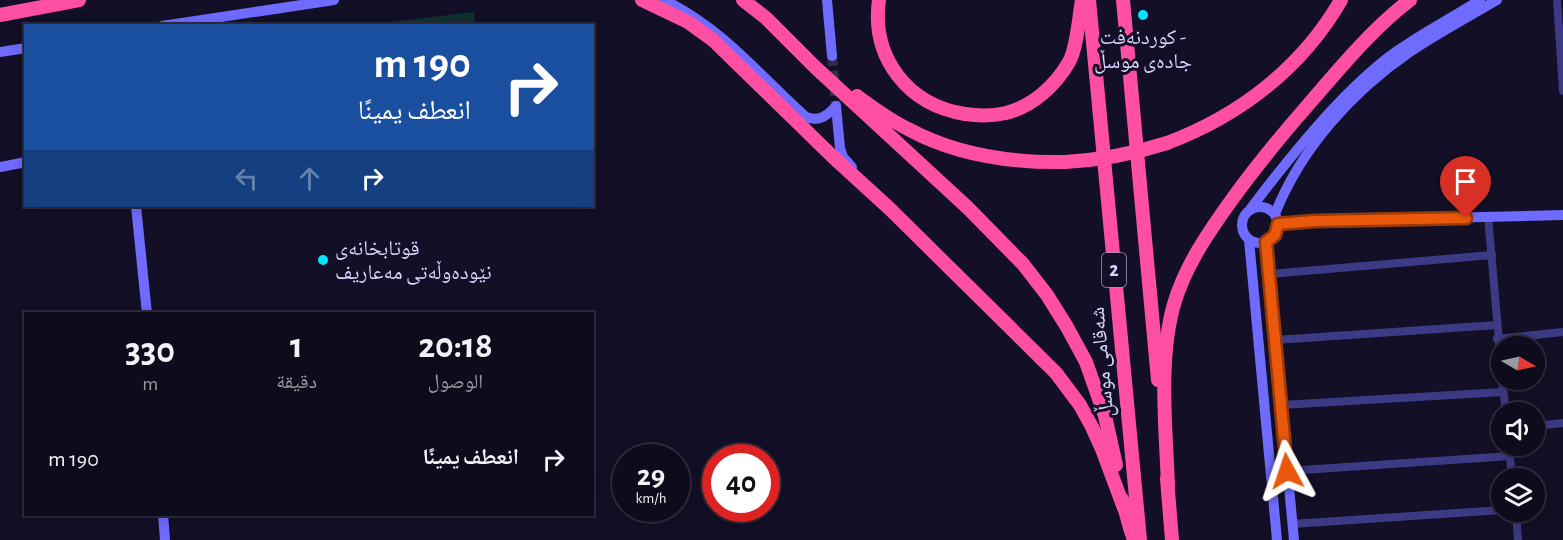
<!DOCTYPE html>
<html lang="ar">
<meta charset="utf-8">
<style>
body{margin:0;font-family:"Alegreya Sans","Noto Naskh Arabic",sans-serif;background:#1c1929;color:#f1f3f6;direction:rtl;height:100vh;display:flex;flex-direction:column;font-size:22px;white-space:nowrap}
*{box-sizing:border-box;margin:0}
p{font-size:20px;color:#9b9ba3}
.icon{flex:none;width:33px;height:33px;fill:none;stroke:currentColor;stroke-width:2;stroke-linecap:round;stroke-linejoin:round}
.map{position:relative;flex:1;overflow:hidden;direction:ltr}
.details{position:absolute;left:24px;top:312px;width:570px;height:204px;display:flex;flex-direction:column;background:#0e0b1c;border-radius:0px;box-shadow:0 3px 15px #0003,0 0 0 2px #2e2b3b;direction:rtl}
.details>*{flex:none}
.top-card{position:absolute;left:24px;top:24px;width:570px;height:183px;border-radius:0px;box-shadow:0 3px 15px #0003,0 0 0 2px #2e2b3b;direction:rtl;background:#1a4fa0;color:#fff;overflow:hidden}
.needle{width:39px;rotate:99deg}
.tools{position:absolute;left:1491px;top:336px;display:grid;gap:12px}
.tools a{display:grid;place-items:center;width:54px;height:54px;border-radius:50%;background:#0e0b1c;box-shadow:0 3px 15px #0003,0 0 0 2px #2e2b3b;font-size:30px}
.speed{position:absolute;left:612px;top:444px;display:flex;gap:12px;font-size:30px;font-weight:700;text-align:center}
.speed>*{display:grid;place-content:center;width:78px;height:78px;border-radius:50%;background:#0e0b1c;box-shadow:0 3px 15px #0003,0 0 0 2px #2e2b3b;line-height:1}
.speed small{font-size:15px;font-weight:400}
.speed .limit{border:9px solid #d22;background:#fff;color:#111}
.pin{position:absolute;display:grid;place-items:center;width:51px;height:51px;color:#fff;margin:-62px -26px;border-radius:50% 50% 50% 0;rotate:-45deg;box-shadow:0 0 6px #0007}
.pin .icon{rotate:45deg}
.me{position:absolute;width:66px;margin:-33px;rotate:355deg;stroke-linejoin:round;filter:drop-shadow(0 0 4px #0008)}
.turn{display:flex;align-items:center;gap:21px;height:126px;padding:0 24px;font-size:27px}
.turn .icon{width:78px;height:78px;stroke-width:2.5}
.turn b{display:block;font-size:42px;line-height:51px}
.lanes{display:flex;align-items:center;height:57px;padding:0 24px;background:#0003;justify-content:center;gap:30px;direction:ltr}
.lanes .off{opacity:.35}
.eta{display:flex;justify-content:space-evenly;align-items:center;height:102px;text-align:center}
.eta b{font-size:36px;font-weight:600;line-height:42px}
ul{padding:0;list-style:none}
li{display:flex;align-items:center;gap:18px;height:90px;padding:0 24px}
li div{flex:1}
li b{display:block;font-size:22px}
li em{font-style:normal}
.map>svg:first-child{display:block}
.green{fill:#12302f}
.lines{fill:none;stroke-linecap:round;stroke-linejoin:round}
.secondary-tunnel{stroke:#312d47;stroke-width:10;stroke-dasharray:10 5;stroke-linecap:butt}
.street{stroke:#3d3a85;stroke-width:8}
.secondary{stroke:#6f6bff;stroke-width:10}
.highway{stroke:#ff4fa3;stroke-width:14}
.highway-bridge{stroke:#ff4fa3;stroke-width:14}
.route-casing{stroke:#983908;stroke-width:15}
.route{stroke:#ea580c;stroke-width:10}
.poi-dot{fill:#00e5ff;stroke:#130f26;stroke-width:2}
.labels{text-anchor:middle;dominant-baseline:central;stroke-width:6;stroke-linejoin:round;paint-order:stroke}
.shield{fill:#130f26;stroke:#9e99be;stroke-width:1.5}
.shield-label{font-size:20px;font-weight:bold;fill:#d9d4ff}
.poi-label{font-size:21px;fill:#d9d4ff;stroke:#130f26}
.street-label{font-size:21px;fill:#d9d4ff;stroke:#130f26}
</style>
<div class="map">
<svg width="1563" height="540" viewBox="0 0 1563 540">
<rect width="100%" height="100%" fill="#130f26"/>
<path class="green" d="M474 12 475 25H365Z"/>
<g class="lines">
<path class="secondary-tunnel" d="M832 56 836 106"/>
<g class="street">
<path d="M1557 0 1563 91"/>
<path d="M1488 217 1502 375"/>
<path d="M1269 274 1492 255"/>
<path d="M1497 339 1563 332"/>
<path d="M1275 340 1497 325"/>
<path d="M1502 380 1506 412"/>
<path d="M1281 405 1503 392"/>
<path d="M1534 426 1563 423"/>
<path d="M1509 446 1512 478"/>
<path d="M1287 471 1510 456"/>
<path d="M1516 512 1518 540"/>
<path d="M1292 524 1502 510"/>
</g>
<g class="secondary">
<path d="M664 0C722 28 759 75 806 117 819 122 827 116 836 106"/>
<path d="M827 0 832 56"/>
<path d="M162 26 334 0"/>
<path d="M0 52 26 48"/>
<path d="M836 106 840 148 843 157 852 167"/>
<path d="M0 167 26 162"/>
<path d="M136 206 147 314"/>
<circle cx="1260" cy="225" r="18"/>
<path d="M1251 208C1290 157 1339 95 1390 56 1419 35 1450 19 1480 0"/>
<path d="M1275 214C1301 148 1352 92 1410 52 1438 33 1468 17 1497 0"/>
<path d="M1278 224 1314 221 1563 215"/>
<path d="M1249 240 1277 540"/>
<path d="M1266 242 1294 540"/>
<path d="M163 514 165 540"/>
</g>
<g class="highway">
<path d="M642 0 688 22 713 40 832 156 890 209 1056 373 1080 405 1092 427 1102 449 1124 508"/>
<path d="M743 0 766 18 815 67 968 208 1023 264 1047 295 1067 327 1086 362 1105 416 1116 465"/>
<path d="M879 0C871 58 908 105 965 114 979 116 993 116 1006 113 1033 106 1055 86 1069 62 1077 48 1079 17 1082 0"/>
<path d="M1089 0 1140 540"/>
<path d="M1123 0 1158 380"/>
<path d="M0 15 79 0"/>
<path d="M857 96C873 108 890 120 908 129 956 155 1011 163 1065 162"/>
<path d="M1167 143C1239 116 1302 68 1341 0"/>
<path d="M1167 479 1172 540"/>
<path d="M1168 486C1166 429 1158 360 1174 304 1185 267 1206 236 1228 205 1253 170 1280 137 1308 105 1340 68 1372 29 1410 0"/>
<path d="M1122 499 1130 528 1134 540"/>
</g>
<path class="highway-bridge" d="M1065 162C1100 160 1133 154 1167 143"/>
</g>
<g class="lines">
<g class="route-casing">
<path id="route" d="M1287 471 1266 242 1275 235 1278 224 1314 221 1466 218"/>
</g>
<use href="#route" class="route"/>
</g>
<g class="poi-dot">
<circle cx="1143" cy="15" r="6"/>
<circle cx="323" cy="260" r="6"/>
</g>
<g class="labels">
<rect class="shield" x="1102" y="253" width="24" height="34" rx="4.5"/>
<g class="shield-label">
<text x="1114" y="270">2</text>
</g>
<g class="poi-label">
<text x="1143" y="37">کوردنەفت -<tspan x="1143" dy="24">جادەی موسڵ</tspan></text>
<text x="335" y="248" text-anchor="start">قوتابخانەی<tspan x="335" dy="24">نێودەوڵەتی مەعاریف</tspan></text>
</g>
<g class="street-label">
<text transform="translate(1102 362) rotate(-95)">شەقامی موسڵ</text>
</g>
</g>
</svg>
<div class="tools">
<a><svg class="needle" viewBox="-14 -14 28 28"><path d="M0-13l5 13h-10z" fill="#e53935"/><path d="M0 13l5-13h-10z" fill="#9b9ba3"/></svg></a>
<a><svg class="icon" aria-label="sound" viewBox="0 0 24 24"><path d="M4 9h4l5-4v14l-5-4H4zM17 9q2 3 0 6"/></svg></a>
<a><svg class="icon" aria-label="layers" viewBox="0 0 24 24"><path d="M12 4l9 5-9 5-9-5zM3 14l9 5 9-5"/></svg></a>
</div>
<div class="speed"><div>29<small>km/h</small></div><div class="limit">40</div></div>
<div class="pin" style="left:1466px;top:218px;background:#d93025"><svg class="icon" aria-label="arrive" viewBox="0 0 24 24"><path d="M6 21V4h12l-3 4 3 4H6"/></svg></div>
<svg class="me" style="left:1287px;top:471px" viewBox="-20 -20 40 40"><path d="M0-17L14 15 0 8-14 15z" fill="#ea580c" stroke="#fff" stroke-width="4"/></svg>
<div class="top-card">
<div class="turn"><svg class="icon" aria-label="right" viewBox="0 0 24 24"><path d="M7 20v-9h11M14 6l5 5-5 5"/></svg><div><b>190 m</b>انعطف يمينًا</div></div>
<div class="lanes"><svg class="icon off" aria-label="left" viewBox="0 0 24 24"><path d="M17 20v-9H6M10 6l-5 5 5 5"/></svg><svg class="icon off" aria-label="ahead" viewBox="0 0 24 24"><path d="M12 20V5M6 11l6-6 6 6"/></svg><svg class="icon" aria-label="right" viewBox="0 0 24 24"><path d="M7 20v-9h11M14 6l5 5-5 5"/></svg></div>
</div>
<section class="details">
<div class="eta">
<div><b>20:18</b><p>الوصول</p></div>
<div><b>1</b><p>دقيقة</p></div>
<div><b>330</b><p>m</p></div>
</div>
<ul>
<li><svg class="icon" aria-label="right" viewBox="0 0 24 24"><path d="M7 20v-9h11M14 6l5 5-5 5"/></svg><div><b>انعطف يمينًا</b></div><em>190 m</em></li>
</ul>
</section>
</div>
